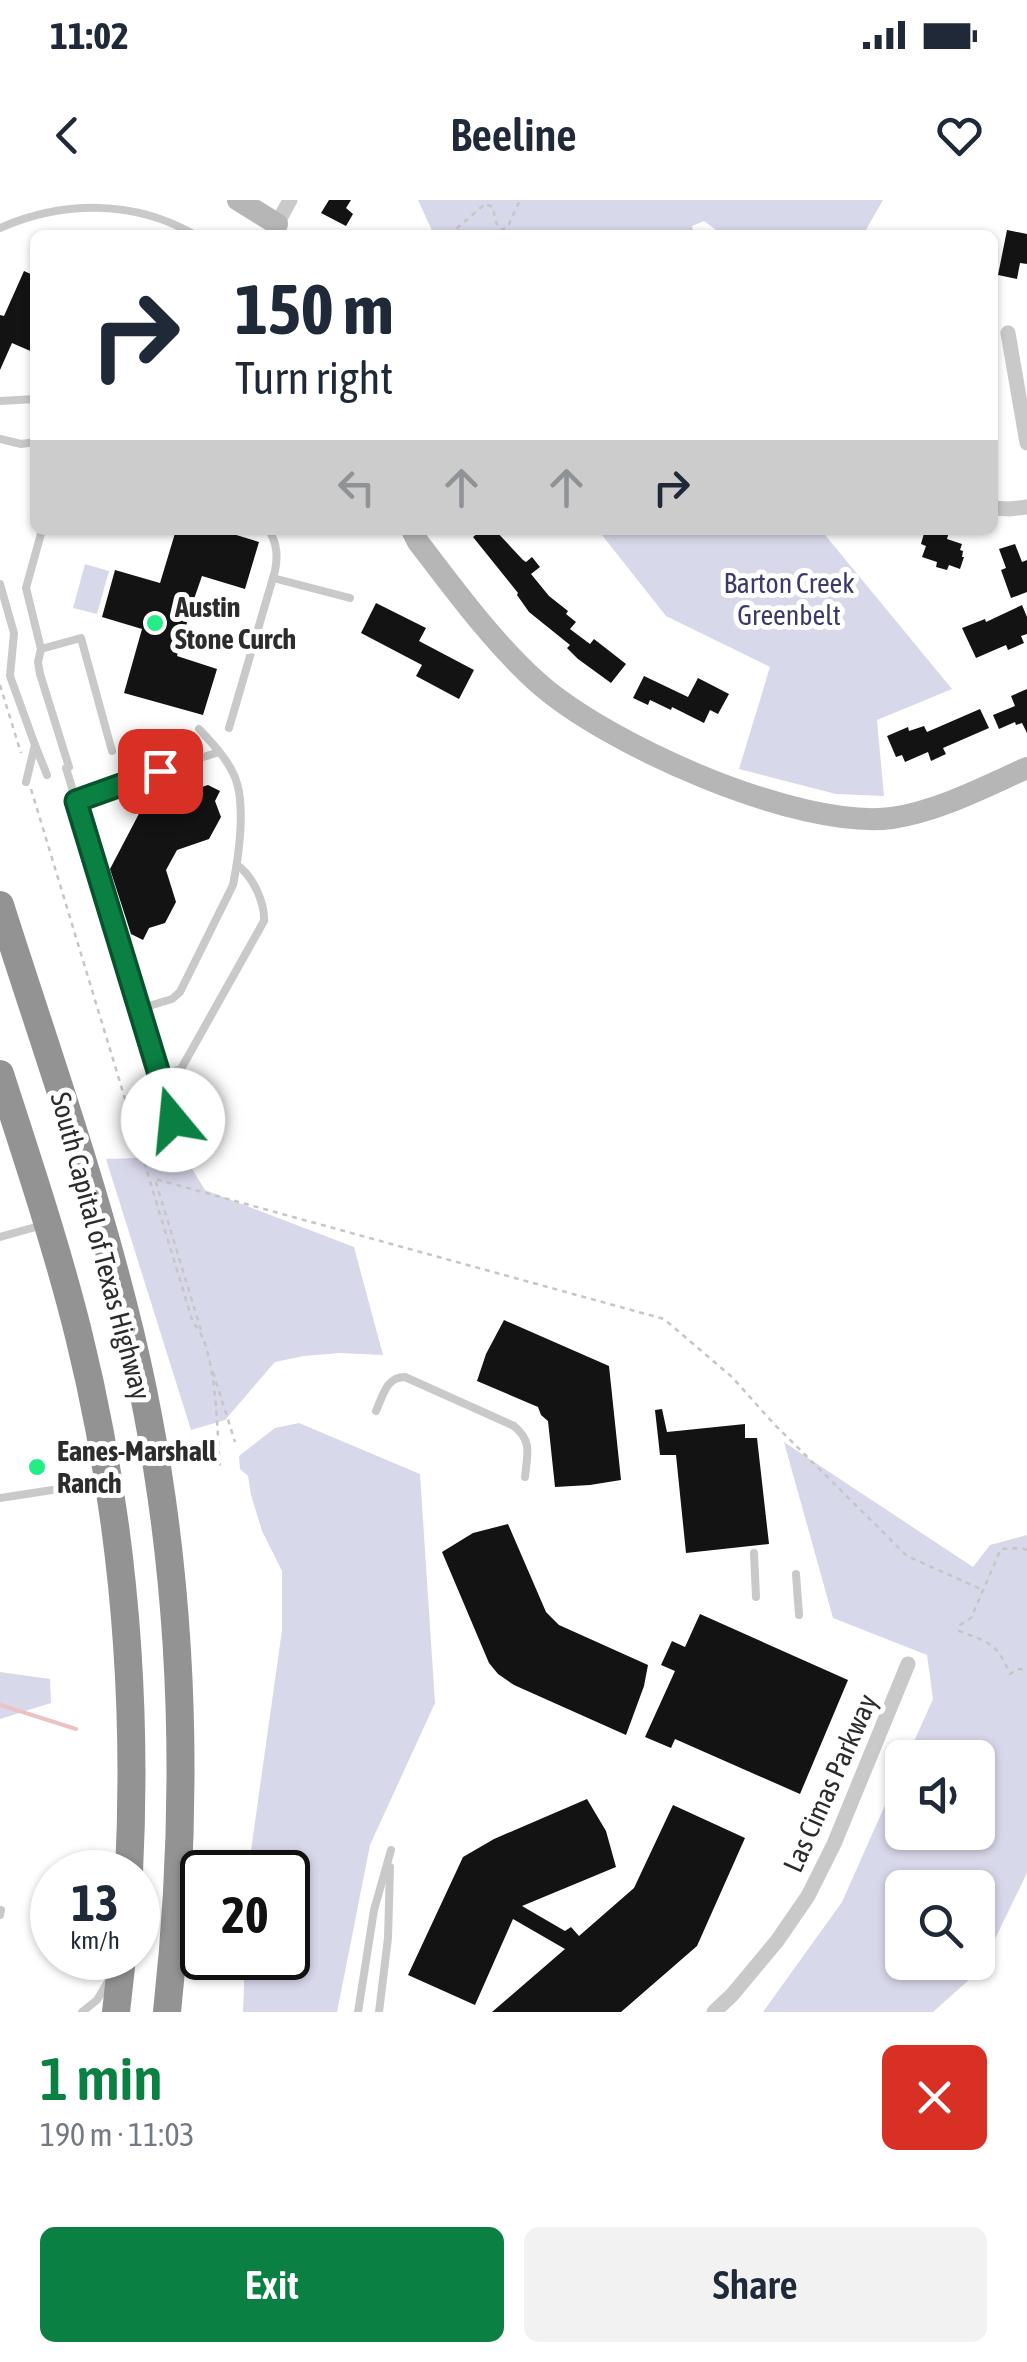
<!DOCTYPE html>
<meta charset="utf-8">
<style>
body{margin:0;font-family:"Asap Condensed",sans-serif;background:#f2f2f3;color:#1f2937;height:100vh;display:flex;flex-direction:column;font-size:38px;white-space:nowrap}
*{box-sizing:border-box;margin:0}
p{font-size:32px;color:#747a83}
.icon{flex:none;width:55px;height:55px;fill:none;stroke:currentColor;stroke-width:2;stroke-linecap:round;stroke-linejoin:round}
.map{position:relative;height:1812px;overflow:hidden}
.drawer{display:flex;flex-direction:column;background:#fff;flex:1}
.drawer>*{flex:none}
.guide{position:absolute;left:30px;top:30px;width:968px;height:305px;border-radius:15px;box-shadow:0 2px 8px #0004;background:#fff;color:#1f2937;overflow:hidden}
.fabs{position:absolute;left:885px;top:1540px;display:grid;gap:20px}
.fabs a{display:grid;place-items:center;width:110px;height:110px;border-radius:15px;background:#fff;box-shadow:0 2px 8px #0004;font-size:50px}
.speed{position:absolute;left:30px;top:1650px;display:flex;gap:20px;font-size:50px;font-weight:700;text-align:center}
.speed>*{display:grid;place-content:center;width:130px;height:130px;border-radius:50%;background:#fff;box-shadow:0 2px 8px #0004;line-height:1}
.speed small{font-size:25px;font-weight:400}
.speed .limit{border:5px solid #111;border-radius:15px;background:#fff;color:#111}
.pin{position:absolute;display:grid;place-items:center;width:85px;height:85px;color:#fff;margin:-42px;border-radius:20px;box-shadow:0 5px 15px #0006}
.me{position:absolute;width:110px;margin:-55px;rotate:343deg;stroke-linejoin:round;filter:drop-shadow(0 0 8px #0008)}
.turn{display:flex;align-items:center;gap:35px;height:210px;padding:0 40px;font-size:45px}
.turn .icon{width:130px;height:130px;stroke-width:2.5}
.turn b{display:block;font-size:70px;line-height:85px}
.lanes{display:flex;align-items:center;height:95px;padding:0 40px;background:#0003;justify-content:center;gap:50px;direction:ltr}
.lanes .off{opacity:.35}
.round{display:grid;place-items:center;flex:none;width:105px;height:105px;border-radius:15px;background:#f2f2f3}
.summary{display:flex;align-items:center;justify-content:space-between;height:170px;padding:0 40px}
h1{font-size:60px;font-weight:600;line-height:75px;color:#0b8043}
.action{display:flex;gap:20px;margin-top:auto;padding:20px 40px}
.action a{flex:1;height:115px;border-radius:15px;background:#0b8043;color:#fff;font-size:40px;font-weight:600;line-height:115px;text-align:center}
.action a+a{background:#f2f2f3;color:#1f2937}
.status{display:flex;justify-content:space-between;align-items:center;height:70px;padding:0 50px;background:#fff;direction:ltr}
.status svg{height:28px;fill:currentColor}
header{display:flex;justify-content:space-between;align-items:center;height:130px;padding:0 40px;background:#fff;font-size:45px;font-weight:600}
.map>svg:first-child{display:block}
.green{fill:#d8d8eb;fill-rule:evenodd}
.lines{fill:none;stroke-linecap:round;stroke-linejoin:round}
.stream{stroke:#ecc2c4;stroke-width:4}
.building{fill:#131313}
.path{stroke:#c6c6c6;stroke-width:2.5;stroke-dasharray:5 5;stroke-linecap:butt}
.lane{stroke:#c9c9c9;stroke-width:8}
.street{stroke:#c9c9c9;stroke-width:15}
.secondary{stroke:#b6b6b6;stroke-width:22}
.highway{stroke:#939393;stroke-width:28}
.route-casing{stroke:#07532c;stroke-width:25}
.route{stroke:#0b8043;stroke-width:18}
.poi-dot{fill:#23ed86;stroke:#fff;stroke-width:4}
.labels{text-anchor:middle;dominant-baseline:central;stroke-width:10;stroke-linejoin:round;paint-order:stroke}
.park-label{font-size:28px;fill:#3c3869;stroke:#fff}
.poi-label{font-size:28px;font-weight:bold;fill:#2c2c2c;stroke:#fff;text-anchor:start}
.street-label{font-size:28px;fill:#2c2c2c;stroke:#fff}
</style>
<div class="status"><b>11:02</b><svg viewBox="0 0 49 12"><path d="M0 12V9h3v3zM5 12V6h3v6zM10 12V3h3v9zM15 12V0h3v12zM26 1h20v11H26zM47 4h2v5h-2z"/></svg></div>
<header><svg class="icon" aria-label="back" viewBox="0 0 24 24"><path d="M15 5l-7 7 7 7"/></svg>Beeline<svg class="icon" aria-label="heart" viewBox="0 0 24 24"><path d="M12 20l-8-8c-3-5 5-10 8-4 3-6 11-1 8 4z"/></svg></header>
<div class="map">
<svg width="1027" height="1812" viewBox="0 0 1027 1812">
<rect width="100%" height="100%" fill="#fff"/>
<g class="green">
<path d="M418 0H883L863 35H723L704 21 692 26 694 35H434Z"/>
<path d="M598 330H821L952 489 877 520 884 596 836 594 739 569 770 467 666 416Z"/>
<path d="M85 364 109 371 97 414 73 408Z"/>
<path d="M181 951 205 990 354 1047 383 1155 340 1153 304 1156 275 1162 225 1220 191 1230 106 959 165 957Z"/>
<path d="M299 1223 420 1274 435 1503 370 1645 337 1812H243L245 1758H288V1672H248L282 1430V1371L262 1331 251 1295 248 1276 240 1269 239 1256 275 1228Z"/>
<path d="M784 1242 973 1367 990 1345 1027 1335V1673L980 1770 933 1812H763L842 1702 902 1567V1632H978V1558L907 1557 933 1499 927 1455 833 1418ZM902 1688H978V1762H902Z"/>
<path d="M0 1472 50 1479 51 1503 0 1519Z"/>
</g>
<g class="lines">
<path class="stream" d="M0 1505 76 1529"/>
</g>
<g class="building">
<path d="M329 0H351L346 8 353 14 346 26 321 13Z"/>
<path d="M1007 30 1027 34V64L1020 63 1017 79 998 75Z"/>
<path d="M24 71 35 76V153L12 143 0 170V115L4 116Z"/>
<path d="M176 330H220L259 342 245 389 202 376 194 399 177 456 217 469 203 515 124 493 142 429 102 417 115 370 160 383Z"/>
<path d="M482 330H495L523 360 526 362 532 357 540 367 531 374 549 396 568 411 566 414 576 422 570 429 590 444 594 439 626 464 611 483 578 459 567 448 570 445 529 412 517 395 518 393 473 337Z"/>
<path d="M925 330 949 332 947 339 962 344 960 350 963 351 962 357H964L960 369 949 365 947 370 936 367 937 362 922 357 926 346 921 344Z"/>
<path d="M1015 344 1022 362 1027 360V392L1011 398 1001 370 1006 368 999 349Z"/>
<path d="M376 403 426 428 419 441 474 470 459 499 416 476 422 465 361 433Z"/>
<path d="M1022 405 1027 417V434L1021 436 1024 443 1008 450 1006 445 976 458 962 428 985 419 986 422Z"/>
<path d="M644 476 688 497 698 478 729 494 718 514 710 510 704 523 672 507 671 510 650 500 648 505 633 498Z"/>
<path d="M1027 489V533L1022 523 1016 525 1015 522 999 529 993 515 1015 506 1011 496Z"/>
<path d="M980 509 989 528 943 548 946 554 931 561 928 552 905 562 902 555 896 557 887 536 908 527 909 531 924 526 927 532Z"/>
<path d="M208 585 220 591 215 601 221 617 209 639 177 650 166 670 176 702 165 723 149 728 143 740 131 734 110 669 143 606Z"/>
<path d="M504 1120 609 1166 621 1280 590 1285 555 1287 548 1221 541 1215 538 1207 477 1181 486 1154Z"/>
<path d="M662 1209 667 1232 745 1224V1238H757L769 1344 686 1353 676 1255H660L655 1210Z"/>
<path d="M508 1324 546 1412 559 1425 648 1465 644 1486 626 1535 514 1485 498 1474 489 1463 442 1352 473 1333Z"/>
<path d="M700 1414 848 1480 800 1594 675 1539 671 1548 645 1537 675 1471 661 1465 672 1441 685 1447Z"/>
<path d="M587 1599 606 1631 616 1667 522 1706 565 1731 571 1727 579 1736 634 1688 673 1605 745 1638 697 1746 621 1812H492L565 1749 513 1719 475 1805 408 1775 463 1657 494 1639Z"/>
</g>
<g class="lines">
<g class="path">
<path d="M449 35 485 4 493 7 496 23 502 30 508 26 520 0"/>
<path d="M0 485 21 553"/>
<path d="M31 589 193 1123C217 1145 217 1234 220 1268"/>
<path d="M201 1130 155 979 664 1119 732 1177 774 1224 907 1356 983 1390"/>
<path d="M213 1172 235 1242"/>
<path d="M1027 1350 1022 1348 1001 1349 971 1418 960 1425 959 1431C990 1443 996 1442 1010 1474L1018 1469 1027 1470"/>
</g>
<g class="lane">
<path d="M0 28C64 0 135 0 195 35"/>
<path d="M0 201 35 199"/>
<path d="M0 239 21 244 35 242"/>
<path d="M42 330 26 388 41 449 38 462 40 474 69 567"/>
<path d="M273 378 350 398"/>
<path d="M0 384 14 433 10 476 35 545"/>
<path d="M41 449 81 438 112 551"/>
<path d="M229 528 275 371C278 355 277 344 269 330"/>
<path d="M66 568 173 919"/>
<path d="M26 582 35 545 47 575"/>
<path d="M76 601 131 580 219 552"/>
<path d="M139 809 172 799 180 792 233 685C239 655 247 600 233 573 225 556 211 542 199 529"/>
<path d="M159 875 181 869 264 721C265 702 252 675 237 665"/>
<path d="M0 1037 43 1025"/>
<path d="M376 1211C383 1196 386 1177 405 1177L514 1226C533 1242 527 1254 525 1277"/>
<path d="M0 1298 104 1282"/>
<path d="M754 1353 756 1397"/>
<path d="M796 1374 799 1415"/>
<path d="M0 1715 1 1710"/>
<path d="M82 1812 97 1800 109 1780"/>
<path d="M358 1812 374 1710 391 1650"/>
<path d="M379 1812 388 1738 390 1667"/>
</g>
<g class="street">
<path d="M277 24 290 0"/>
<path d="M1008 133 1027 243"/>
<path d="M992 308 1009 309 1027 307"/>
<path d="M714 1812 732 1795 777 1741 808 1696 834 1644 908 1464"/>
</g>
<g class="secondary">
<path d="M238 0 277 24"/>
<path d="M412 330 418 342C455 390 491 440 536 481 605 544 798 630 892 618 939 611 984 587 1027 568"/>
</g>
<g class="highway">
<path d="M0 705C42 837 89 969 123 1104 183 1336 193 1575 167 1812"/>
<path d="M0 874C28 961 57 1047 79 1136 122 1311 138 1493 129 1672"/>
<path d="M116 1812 122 1758"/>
</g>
</g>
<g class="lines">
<g class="route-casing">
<path id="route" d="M160 571 76 601 173 920"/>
</g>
<use href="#route" class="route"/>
</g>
<g class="poi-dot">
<circle cx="155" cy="423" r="10"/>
<circle cx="37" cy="1267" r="10"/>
</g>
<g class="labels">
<g class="park-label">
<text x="789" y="383">Barton Creek<tspan x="789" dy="32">Greenbelt</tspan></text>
</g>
<g class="poi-label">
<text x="175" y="407">Austin<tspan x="175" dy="32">Stone Curch</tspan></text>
<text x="57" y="1251">Eanes-Marshall<tspan x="57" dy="32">Ranch</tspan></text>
</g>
<g class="street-label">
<text transform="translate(101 1046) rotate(75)">South Capital of Texas Highway</text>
<text transform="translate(830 1583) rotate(-66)">Las Cimas Parkway</text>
</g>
</g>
</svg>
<div class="fabs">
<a><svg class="icon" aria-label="sound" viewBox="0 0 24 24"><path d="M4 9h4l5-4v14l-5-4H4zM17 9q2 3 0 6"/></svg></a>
<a><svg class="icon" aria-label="search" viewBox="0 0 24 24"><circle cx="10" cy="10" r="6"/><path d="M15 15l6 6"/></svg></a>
</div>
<div class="speed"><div>13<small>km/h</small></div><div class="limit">20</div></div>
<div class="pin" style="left:160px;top:571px;background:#d93025"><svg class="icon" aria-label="arrive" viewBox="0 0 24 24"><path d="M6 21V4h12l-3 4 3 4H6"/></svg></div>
<svg class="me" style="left:173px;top:920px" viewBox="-20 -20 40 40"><circle r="19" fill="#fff"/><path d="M0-13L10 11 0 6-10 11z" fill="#0b8043"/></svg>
<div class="guide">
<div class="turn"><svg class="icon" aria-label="right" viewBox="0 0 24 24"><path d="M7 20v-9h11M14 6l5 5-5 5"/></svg><div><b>150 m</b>Turn right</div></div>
<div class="lanes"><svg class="icon off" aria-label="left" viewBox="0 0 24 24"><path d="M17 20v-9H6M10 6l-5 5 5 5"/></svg><svg class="icon off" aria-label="ahead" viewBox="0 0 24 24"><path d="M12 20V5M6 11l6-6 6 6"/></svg><svg class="icon off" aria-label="ahead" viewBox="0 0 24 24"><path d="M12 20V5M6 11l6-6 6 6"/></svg><svg class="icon" aria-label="right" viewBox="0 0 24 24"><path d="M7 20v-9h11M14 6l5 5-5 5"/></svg></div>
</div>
</div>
<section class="drawer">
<div class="summary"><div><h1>1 min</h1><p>190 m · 11:03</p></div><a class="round" style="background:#d93025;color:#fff"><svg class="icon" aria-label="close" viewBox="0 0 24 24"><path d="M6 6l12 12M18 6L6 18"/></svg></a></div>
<div class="action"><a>Exit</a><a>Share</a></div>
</section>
